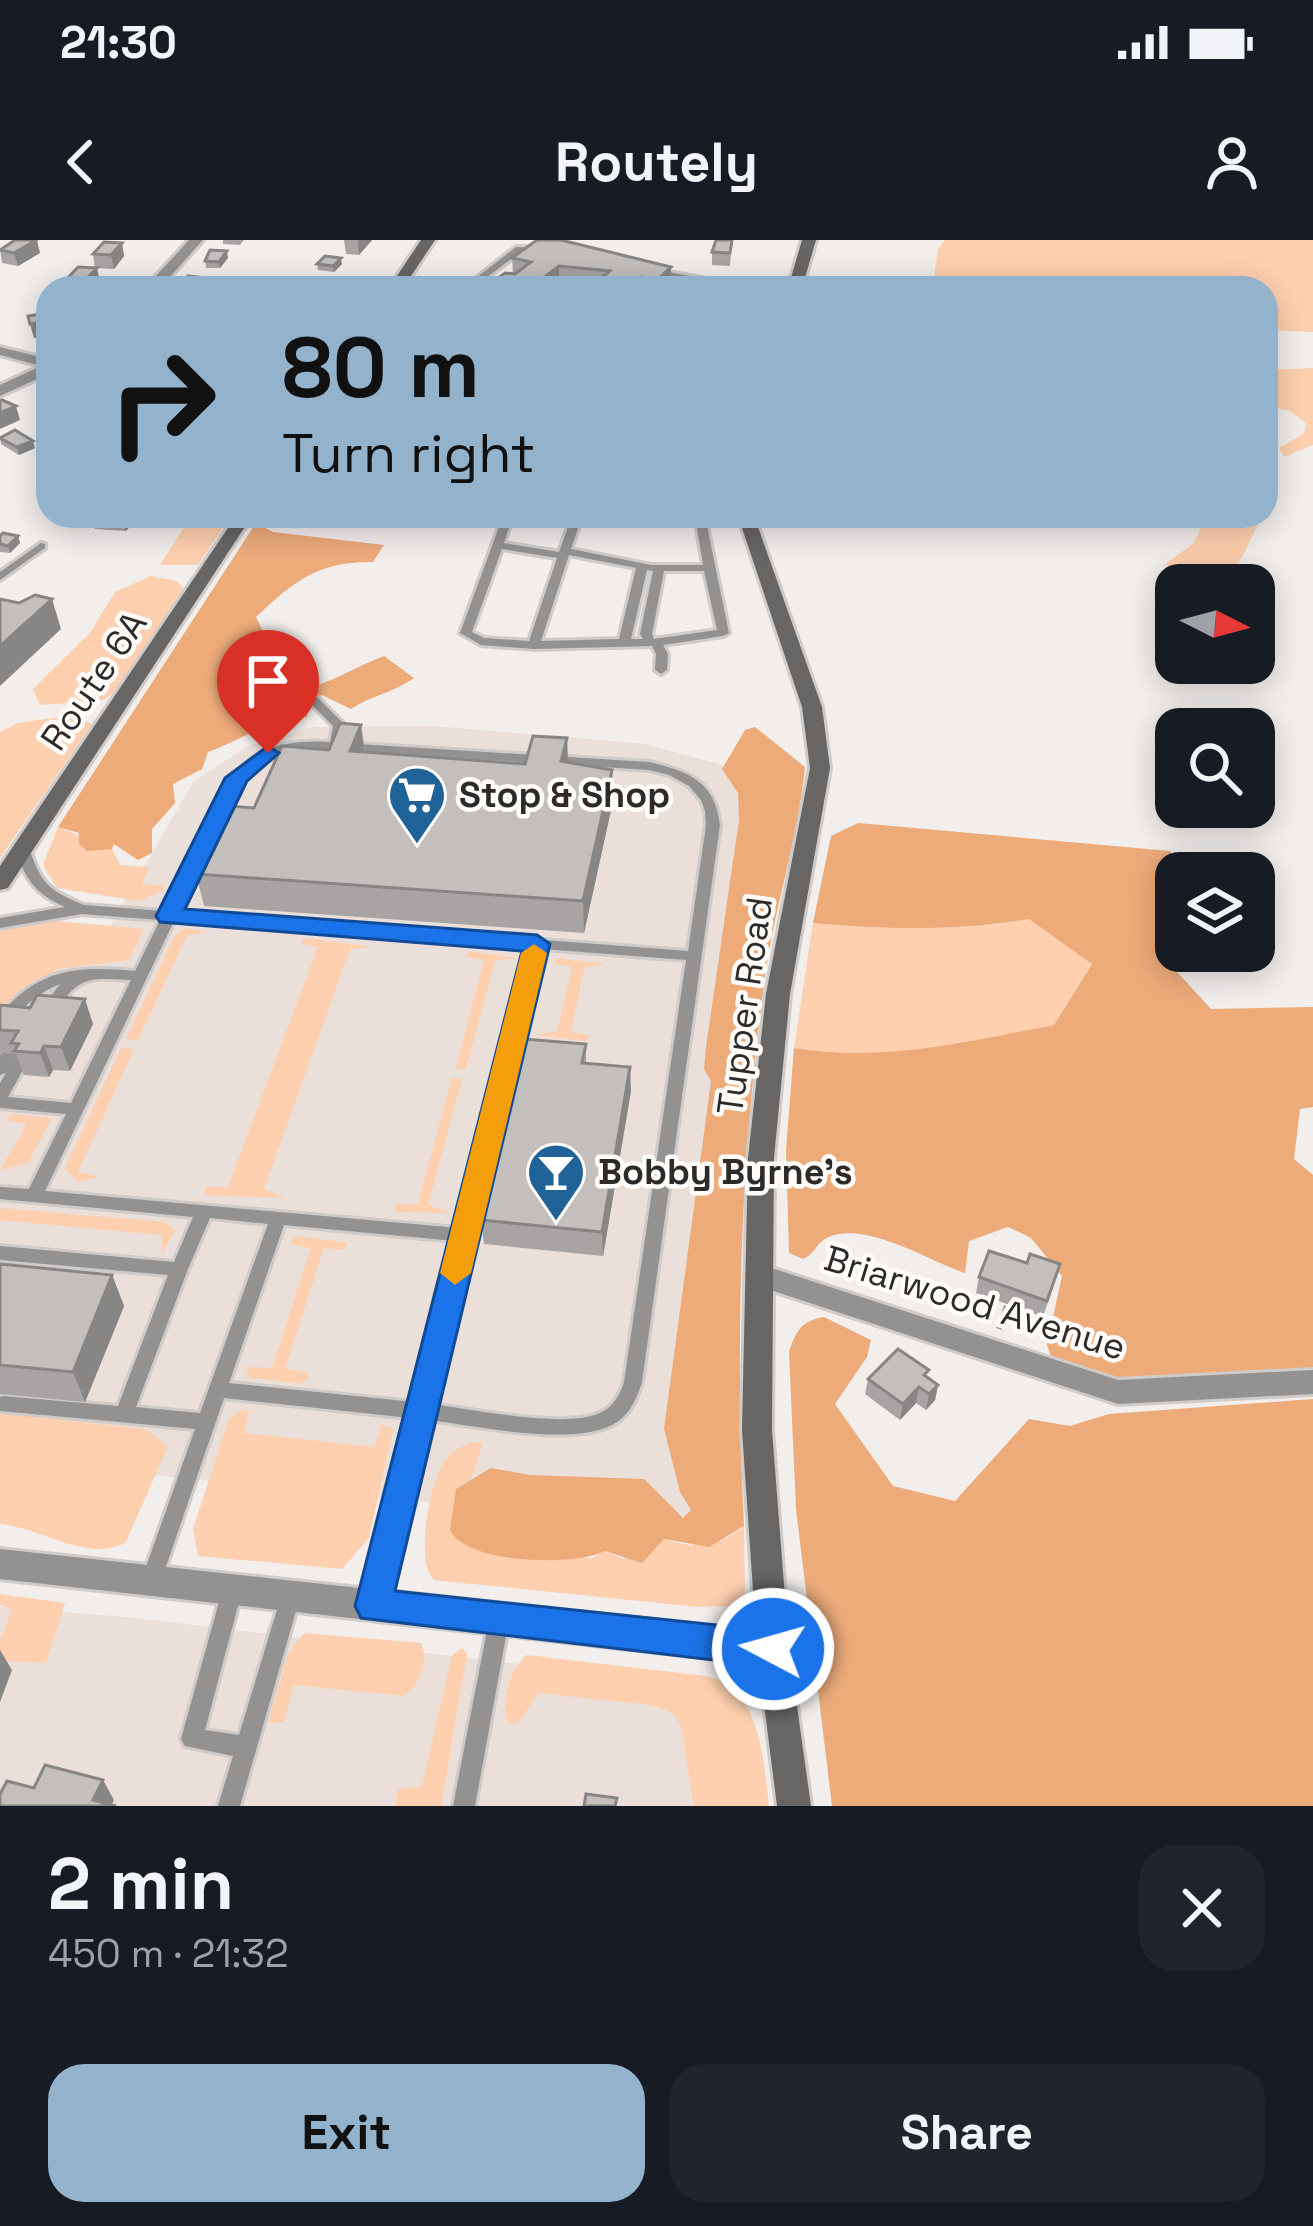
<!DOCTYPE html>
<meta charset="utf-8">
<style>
body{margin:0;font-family:"Space Grotesk",sans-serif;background:#20242c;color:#f1f3f6;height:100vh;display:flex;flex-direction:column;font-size:45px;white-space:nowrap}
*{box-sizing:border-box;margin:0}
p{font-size:39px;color:#9ea1a6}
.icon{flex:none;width:66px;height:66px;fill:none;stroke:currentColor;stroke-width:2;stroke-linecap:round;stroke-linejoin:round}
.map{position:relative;height:1566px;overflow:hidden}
.sheet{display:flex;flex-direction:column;background:#171b24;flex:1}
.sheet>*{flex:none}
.guide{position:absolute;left:36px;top:36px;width:1242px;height:252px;border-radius:36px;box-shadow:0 6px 30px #0003;background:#93b2cc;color:#111;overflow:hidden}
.needle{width:78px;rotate:96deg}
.controls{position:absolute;left:1155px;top:324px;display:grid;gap:24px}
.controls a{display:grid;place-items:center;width:120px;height:120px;border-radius:24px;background:#171b24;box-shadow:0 6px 30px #0003;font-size:60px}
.pin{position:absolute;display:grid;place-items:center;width:102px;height:102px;color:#fff;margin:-123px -51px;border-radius:50% 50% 50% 0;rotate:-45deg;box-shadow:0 0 12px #0007}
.pin .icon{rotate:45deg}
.me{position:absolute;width:132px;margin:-66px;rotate:276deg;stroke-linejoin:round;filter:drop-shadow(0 0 9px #0008)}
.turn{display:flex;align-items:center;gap:42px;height:252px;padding:0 48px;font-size:54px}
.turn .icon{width:156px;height:156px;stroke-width:2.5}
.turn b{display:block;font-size:84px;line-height:102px}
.round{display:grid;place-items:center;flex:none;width:126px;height:126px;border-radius:36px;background:#20242c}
.overview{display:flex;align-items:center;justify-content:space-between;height:204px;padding:0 48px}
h1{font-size:72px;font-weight:700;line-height:90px}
.primary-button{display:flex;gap:24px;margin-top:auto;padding:24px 48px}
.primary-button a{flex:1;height:138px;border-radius:36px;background:#93b2cc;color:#111;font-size:48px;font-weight:700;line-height:138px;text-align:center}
.primary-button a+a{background:#20242c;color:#f1f3f6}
.status{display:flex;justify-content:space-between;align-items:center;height:84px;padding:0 60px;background:#171b24;direction:ltr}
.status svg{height:33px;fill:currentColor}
header{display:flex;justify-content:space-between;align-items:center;height:156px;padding:0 48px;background:#171b24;font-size:54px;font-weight:700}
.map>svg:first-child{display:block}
.built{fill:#eadfd9}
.green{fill:#fed0af}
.forest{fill:#edab7a}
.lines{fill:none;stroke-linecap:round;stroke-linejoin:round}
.service-casing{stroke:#cecbc9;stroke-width:6}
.minor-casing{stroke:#cecbc9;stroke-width:6}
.secondary-casing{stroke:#cecbc9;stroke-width:6}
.path{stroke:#9e9b9a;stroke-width:6;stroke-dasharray:8 8;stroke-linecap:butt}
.service{fill:#939291;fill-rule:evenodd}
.minor{fill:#939291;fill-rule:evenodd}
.secondary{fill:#676664;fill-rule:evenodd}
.wall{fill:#a7a4a3}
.shaded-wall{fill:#888684}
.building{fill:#c2bfbd;stroke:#888684;stroke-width:3}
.route{fill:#1a73e8;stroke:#114b97;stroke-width:3}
.slow{fill:#f59e0b}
.labels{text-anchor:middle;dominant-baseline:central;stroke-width:9;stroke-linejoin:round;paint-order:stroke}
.street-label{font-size:36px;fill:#2c2b2a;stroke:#fffcf9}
.poi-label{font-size:36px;font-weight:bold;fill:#2c2b2a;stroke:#fffcf9;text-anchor:start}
</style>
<div class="status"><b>21:30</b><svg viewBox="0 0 49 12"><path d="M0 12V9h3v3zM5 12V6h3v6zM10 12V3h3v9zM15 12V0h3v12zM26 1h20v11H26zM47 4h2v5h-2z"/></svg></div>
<header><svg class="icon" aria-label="back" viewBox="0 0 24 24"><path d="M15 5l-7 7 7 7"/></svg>Routely<svg class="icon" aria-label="person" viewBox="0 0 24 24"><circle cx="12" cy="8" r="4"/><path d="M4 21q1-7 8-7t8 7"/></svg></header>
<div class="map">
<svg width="1313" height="1566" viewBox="0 0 1313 1566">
<rect width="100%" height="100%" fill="#f1eeec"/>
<g class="built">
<path d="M434 486 645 504 722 525 750 571 692 1289 0 1220V755L96 711 193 542 246 507 312 487Z"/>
<path d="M0 1367 127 1377 701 1446 753 1566H0Z"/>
</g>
<g class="green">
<path d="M945 0H1313V92L1266 90V48H947L934 38 938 9Z"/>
<path d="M1313 128V205L1284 217 1279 208 1303 194 1307 184 1290 171 1266 166V130Z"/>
<path d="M191 276H231L198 325H160Z"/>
<path d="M1206 276H1263C1241 311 1240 354 1180 340L1165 324 1194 303Z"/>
<path d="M151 336 177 341 184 349 115 452 103 460 40 465 33 449 89 394 115 352Z"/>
<path d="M73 475 92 484 0 618V492L18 483Z"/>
<path d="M58 587 112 609 120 625 149 627 142 644 165 646 164 650 139 661 57 648 43 625Z"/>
<path d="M1029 679 1092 723 1055 785C969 801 881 824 794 808L813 683C885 690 957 691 1029 679Z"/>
<path d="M57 681 144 689 129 720 57 729 0 770V691Z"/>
<path d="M187 688 208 693 187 695 138 800 126 799 175 695Z"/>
<path d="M306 698 372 707 350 709 264 949 286 958 205 955V947H228L318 707 300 703Z"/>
<path d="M470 711 516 718 495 721 466 829H456L484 720 466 717Z"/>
<path d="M557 718 606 724 584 728 571 792 589 795 587 801 535 795 557 791 572 727 553 724Z"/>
<path d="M121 808 134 809 78 932 99 937 78 942 65 928Z"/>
<path d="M452 838 462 839 428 965 451 973 395 972V964H418Z"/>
<path d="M11 874 52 878 28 923 0 930 27 884 6 880Z"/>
<path d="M0 968 166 982 175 991 161 1015 162 995 0 980Z"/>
<path d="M296 996 348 1003 344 1010 324 1008 285 1129 306 1132 308 1139 301 1144 246 1137 249 1127 272 1128 311 1008 290 1004Z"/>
<path d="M244 1168 249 1171 244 1193 374 1207 382 1184 393 1189 369 1298 342 1329 198 1316 193 1289 229 1179Z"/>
<path d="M0 1173 145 1189 168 1206 126 1302C90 1324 40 1287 0 1284Z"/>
<path d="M472 1202 483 1203 470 1243 460 1244 590 1319 605 1311 624 1319 664 1299C693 1309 720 1307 744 1286L745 1354 729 1366 697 1367 434 1340C414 1322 430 1239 447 1218 453 1210 462 1206 472 1202Z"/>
<path d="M0 1354 65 1363 46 1423 0 1421V1401L12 1370 0 1365Z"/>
<path d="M304 1393 421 1403C430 1420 419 1446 404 1456L294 1445 284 1482 268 1483 288 1413Z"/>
<path d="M462 1408 467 1414 441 1566H395L398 1549 422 1546 452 1415Z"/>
<path d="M527 1415 706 1436C762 1448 763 1521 769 1566H694L681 1486 672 1472 651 1465 539 1453 517 1484 508 1483C500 1465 511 1426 527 1415Z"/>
</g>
<g class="forest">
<path d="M256 283 273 292 384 305 373 322C319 321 294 341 256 377L273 412H294L283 421 296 427 286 452C320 450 350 429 384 416L414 438C393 453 372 455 351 469L322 455 309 462 307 477C263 480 247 498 208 512L202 529 173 544 175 563 152 589V613L138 620 114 604 112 609 87 611 79 604V593L58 587Z"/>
<path d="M755 487 805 527C798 601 773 671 764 744 740 925 735 1105 744 1286L709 1307 664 1299 642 1323 605 1311C574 1327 466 1324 450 1290L456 1249 491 1228 530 1235 644 1239 683 1278 691 1270 680 1252 664 1189 711 841 704 829 706 807 739 580 738 553 722 529 745 490Z"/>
<path d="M858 583 1170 611 1174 619 1158 711 1211 769 1313 767V867L1300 869 1294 919 1313 935V1129L1137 1145 1053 1123 1047 1105 1062 1036 1031 998 1008 987 969 1001 965 1033C928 1021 862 978 825 999 815 1005 815 1014 803 1019L789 1013 786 910 794 808C881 823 969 801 1054 785L1092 724 1029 679C957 691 885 690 813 683L831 596Z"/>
<path d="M824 1077 871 1100 867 1117 835 1164 893 1246 955 1261 1029 1179 1070 1186 1109 1174 1313 1159V1566H832L796 1269 789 1112C796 1091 801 1081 824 1077Z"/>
</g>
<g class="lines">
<g class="service-casing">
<g id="service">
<path d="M516 7 546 8 550 10 546 12H521L472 48H463Z"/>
<path d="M652 29 739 45 743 48H725L649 34V30Z"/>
<path d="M503 276H513L504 303 559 312 572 276H582L571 309 651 325H703L695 276H705L729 393 723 396 663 405 668 414 667 430 661 434 655 430 656 414 652 406 534 409 481 405 460 393ZM502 309 557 318 529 401 484 398 472 392ZM569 315 636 328 619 399 541 401ZM647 330 653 331 640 394 643 399H631ZM664 331H704L717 390 654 399 652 394Z"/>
<path d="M41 303 45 304V308L0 340V332Z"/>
<path d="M314 457 318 458 345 485 342 503 649 522C688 531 715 541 720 585L642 1142C637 1157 631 1173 617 1182 578 1209 475 1185 428 1180L383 1366 380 1373 373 1375 366 1373 363 1366 410 1178 224 1158 161 1341 158 1348 151 1350 144 1348 141 1341 195 1189 0 1171V1157L3 1156 118 1166 168 1035 0 1020V1006L174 1022 193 977 0 959V947L29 949 66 874 0 868V843L6 833 0 835V815L3 810 8 809 16 814 9 826 18 811 23 809 31 815 8 857 71 863 131 740C81 737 80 738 50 777L45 778 38 773 60 744C36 753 21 770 5 789L0 790V775C39 728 78 726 135 731L160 680 82 674 0 688V678L65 667C37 655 23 638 16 608L23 604 28 605C41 643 46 649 84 665L164 671C178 642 192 613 206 584 236 523 257 498 330 502L333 486 308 461ZM314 509 649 530 669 535 689 546 701 560 705 571 706 585 688 711 178 672C190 646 202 620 215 595 239 544 252 512 314 509ZM174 681 529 708 458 988 45 951ZM543 709 686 720 624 1142C620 1154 614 1166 602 1172 569 1190 471 1169 432 1164ZM210 978 268 984 200 1173 136 1167 188 1029ZM284 985 455 1001 414 1162 229 1143Z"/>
<path d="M232 1342 239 1344 242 1351 205 1490 239 1495 283 1350 290 1348 297 1350 300 1357 240 1566H218L233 1516 185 1506 181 1499 222 1351 225 1344Z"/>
<path d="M499 1370 506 1373 509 1380 475 1566H453L489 1380 492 1373Z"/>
</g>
</g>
<g class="minor-casing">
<g id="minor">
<path d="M189 0H203L160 48H145Z"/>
<path d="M0 107 48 119V134L0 156V145L41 126 0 115Z"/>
<path d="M759 1024 1118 1140 1313 1130V1154L1118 1164 749 1043 745 1035 749 1027Z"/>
<path d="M0 1309 773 1393 785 1398 789 1409 785 1420 773 1425 0 1339Z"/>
</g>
</g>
<g class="secondary-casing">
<g id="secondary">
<path d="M421 0H435L403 48H389Z"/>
<path d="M802 0H816L802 48H788Z"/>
<path d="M236 276H252L8 648 0 650V626Z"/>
<path d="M738 276H754L822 467 830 528 790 754 774 918 772 1190 789 1409 811 1566H777L757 1409 742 1190 748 918 766 754 810 528 802 467Z"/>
</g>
</g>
<path class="path" d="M999 1089 1007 1066"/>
<use href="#service" class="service"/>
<use href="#minor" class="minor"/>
<use href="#secondary" class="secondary"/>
</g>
<g class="wall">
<path d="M223 0H244L240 5 223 4Z"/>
<path d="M344 0H372L359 15 346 14Z"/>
<path d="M732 0 730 26 712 25V12Z"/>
<path d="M122 3 124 16 114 29 95 28 93 14Z"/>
<path d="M0 9 40 13 18 26 2 23Z"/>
<path d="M228 18 220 28H206L205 21Z"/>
<path d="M512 18 671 27V48H485L513 34Z"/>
<path d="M317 24H342L334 32 318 30Z"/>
<path d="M65 41H100L93 48H66Z"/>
<path d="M0 196 35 208 19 215 1 204Z"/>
<path d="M91 276H139L126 291 95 289Z"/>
<path d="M0 296H18L20 303 10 313 0 312Z"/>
<path d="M361 485 365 512 525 524 567 498 568 522 612 530 613 561 584 693 204 666 196 634 329 510Z"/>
<path d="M0 765 93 784 70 831 53 830 49 837 24 835 16 814 0 813Z"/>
<path d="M586 804V823L631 851 603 1016 484 1004 481 980Z"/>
<path d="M1027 1023 1060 1024 1043 1077 976 1053 979 1037Z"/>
<path d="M0 1024 112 1035 124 1066 85 1162 0 1154Z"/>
<path d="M927 1137 938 1145 935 1160 926 1170 916 1163 900 1180 865 1154 868 1139Z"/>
</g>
<g class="shaded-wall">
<path d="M37 0 40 13 18 26 14 13Z"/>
<path d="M359 0H372L359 15 358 2Z"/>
<path d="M122 3 124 16 114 29 111 15Z"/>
<path d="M227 11 228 18 220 28 219 22Z"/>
<path d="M341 18 342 24 334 32 333 26Z"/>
<path d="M559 26V48H530Z"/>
<path d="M671 27V48H657V40Z"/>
<path d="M97 28 100 41 93 48H84L83 42Z"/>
<path d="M641 37V48H628Z"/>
<path d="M48 81V96L34 98 30 84Z"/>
<path d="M16 166 20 180 0 189V173Z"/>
<path d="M33 201 35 208 19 215 17 207Z"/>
<path d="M122 276H139L126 291Z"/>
<path d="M18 296 20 303 10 313 8 306Z"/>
<path d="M52 359 61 389 0 446V406Z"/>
<path d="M361 485 365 516 350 511Z"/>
<path d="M567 498 568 529 561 521Z"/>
<path d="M612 530 613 561 584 693 583 661Z"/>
<path d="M85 759 93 784 70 831 61 807Z"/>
<path d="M44 806 53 830 49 837 40 813Z"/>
<path d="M630 827 631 851 603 1016 602 992Z"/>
<path d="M112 1035 124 1066 85 1162 73 1132Z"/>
<path d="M938 1145 935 1160 926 1170 929 1154Z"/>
<path d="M919 1147 916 1163 900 1180 903 1164Z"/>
<path d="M0 1410 12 1430 0 1462Z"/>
<path d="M103 1540 114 1560 111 1566 93 1560Z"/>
</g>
<g class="building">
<path d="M15 0H36L14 13 0 10Z"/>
<path d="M537 0H561L671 27 657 40 641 37 628 48H589L610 31 559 26 530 48H485L505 33 515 34 531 22 512 18Z"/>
<path d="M716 0H732L730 13 712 12Z"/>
<path d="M104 2 122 3 111 15 93 14Z"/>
<path d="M210 10 227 11 219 22 205 21Z"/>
<path d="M325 16 341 18 333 26 317 24Z"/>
<path d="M78 27 97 28 83 42 65 41Z"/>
<path d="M188 36 205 38 197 47 180 45Z"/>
<path d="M48 73V81L30 84 28 76Z"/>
<path d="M2 160 16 166 0 173V161Z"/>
<path d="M15 190 33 201 17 207 0 198Z"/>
<path d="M3 293 18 296 8 306 0 304V296Z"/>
<path d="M35 355 52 359 0 406V359L19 363Z"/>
<path d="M340 483 361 485 350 511 525 524 533 496 567 498 561 521 612 530 583 661 196 634 229 566 254 568 282 506 329 510Z"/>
<path d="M37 755 85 759 61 807 44 806 40 813 14 811 19 804 11 803 18 791 0 790V765L30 768Z"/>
<path d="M524 799 586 804 582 823 630 827 602 992 481 980Z"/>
<path d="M989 1011 1027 1023 1030 1014 1060 1024 1047 1061 979 1037Z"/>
<path d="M0 1024 112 1035 73 1132 0 1125Z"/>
<path d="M898 1109 929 1130 924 1135 938 1145 929 1154 919 1147 903 1164 868 1139Z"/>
<path d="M45 1525 103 1540 93 1560 116 1566H0V1554L7 1541 34 1548Z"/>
<path d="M586 1554 617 1558 615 1566H584Z"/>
</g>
<path class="route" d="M268 506 279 513 247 541 185 669 537 695 550 704 395 1351 773 1391 786 1397 791 1409 786 1422 773 1427 361 1378 355 1366 522 711 160 682 156 676 225 538Z"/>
<path class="slow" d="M534 704 547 713 471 1033 455 1045 440 1033 521 713Z"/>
<defs>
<g id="supermarket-pin" transform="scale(3)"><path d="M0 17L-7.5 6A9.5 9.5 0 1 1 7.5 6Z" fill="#206398" stroke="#fffcf9"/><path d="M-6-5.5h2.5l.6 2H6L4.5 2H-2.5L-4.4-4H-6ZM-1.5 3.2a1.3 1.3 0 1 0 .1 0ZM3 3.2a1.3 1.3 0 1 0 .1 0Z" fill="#fff"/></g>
<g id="bar-pin" transform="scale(3)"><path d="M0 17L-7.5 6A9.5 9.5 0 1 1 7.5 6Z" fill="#206398" stroke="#fffcf9"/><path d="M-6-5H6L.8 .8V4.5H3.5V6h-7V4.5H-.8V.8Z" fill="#fff"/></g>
</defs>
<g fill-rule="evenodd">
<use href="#supermarket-pin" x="417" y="555"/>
<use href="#bar-pin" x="556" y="932"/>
</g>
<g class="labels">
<g class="street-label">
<text transform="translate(94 441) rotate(-56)">Route 6A</text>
<text transform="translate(745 766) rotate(-82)">Tupper Road</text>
<text transform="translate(975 1063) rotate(17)">Briarwood Avenue</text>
</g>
<g class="poi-label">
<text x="459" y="555">Stop &amp; Shop</text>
<text x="598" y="932">Bobby Byrne's</text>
</g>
</g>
</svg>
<div class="controls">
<a><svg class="needle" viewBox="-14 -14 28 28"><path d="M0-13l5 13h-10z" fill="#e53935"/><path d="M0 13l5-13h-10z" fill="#9ea1a6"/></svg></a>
<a><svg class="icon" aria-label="search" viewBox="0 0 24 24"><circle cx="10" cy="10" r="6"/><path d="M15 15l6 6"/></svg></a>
<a><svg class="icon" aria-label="layers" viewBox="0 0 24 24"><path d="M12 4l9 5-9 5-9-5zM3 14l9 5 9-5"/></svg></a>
</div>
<div class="pin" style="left:268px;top:513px;background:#d93025"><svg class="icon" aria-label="arrive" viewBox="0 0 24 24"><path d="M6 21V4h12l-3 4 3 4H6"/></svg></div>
<svg class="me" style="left:773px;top:1409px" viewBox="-20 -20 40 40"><circle r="17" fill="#1a73e8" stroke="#fff" stroke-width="3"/><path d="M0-11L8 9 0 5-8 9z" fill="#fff"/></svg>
<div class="guide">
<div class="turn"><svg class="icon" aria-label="right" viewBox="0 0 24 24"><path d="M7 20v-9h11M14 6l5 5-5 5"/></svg><div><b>80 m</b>Turn right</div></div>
</div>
</div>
<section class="sheet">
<div class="overview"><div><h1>2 min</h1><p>450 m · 21:32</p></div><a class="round"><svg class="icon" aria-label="close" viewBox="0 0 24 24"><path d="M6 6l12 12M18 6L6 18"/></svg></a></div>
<div class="primary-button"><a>Exit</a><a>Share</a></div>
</section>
